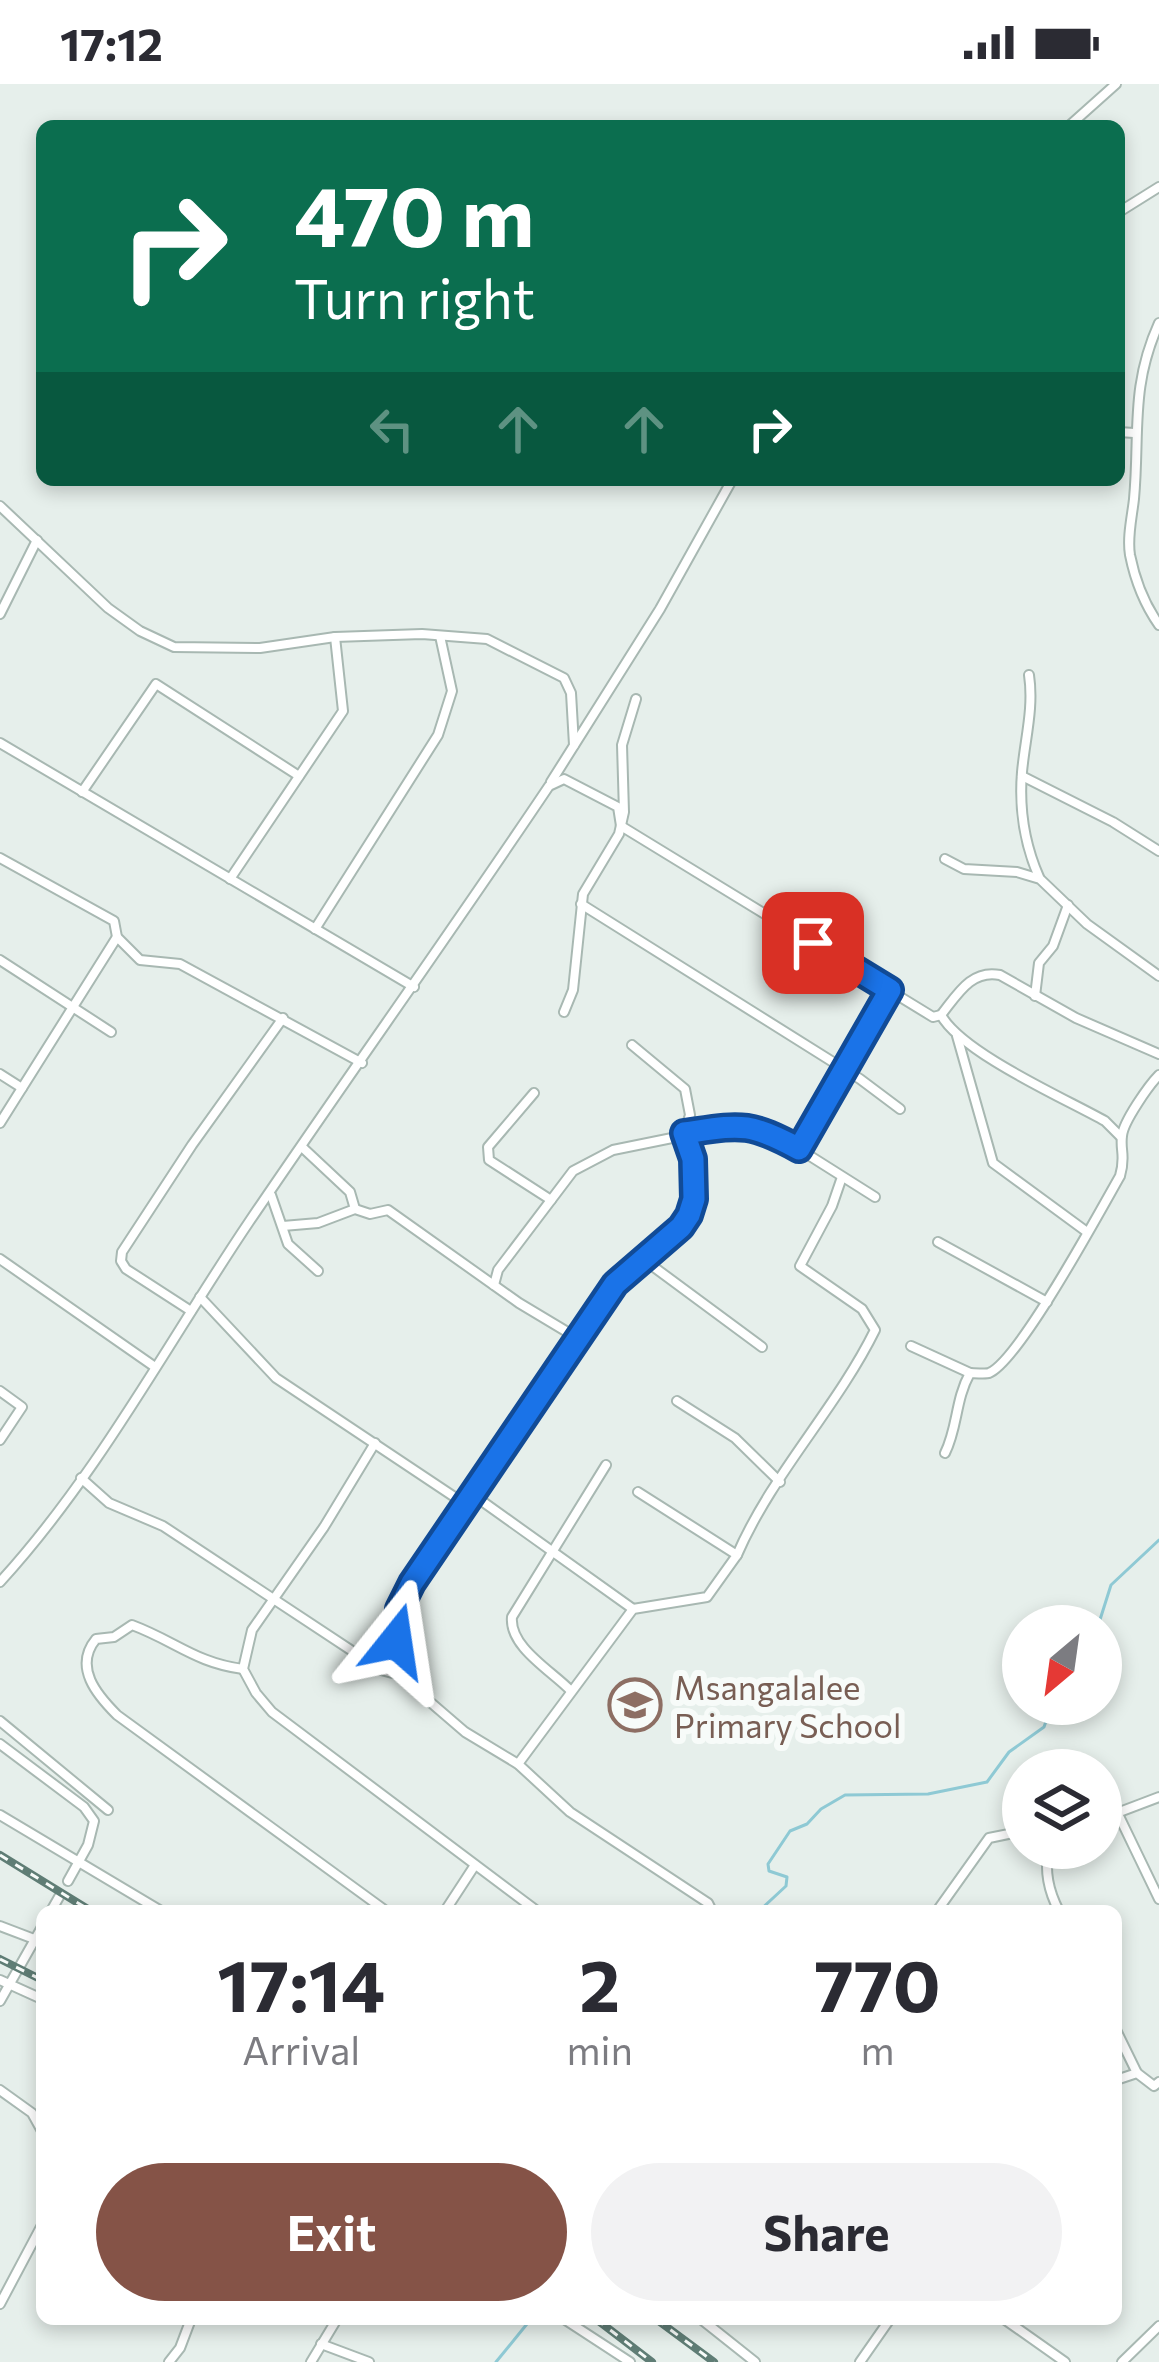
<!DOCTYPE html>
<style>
body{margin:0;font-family:Commissioner,sans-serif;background:#f2f2f3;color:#2b2b33;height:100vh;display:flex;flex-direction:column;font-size:45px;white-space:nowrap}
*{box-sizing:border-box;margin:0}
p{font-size:39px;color:#7c7c81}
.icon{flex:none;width:66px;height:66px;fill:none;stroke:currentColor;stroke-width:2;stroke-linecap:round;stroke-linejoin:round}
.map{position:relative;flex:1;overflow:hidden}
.panel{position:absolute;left:36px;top:1821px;width:1086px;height:420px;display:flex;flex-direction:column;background:#fff;border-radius:18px;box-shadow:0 6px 18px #0003}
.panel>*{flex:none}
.guide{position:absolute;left:36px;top:36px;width:1089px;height:366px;border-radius:18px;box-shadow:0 6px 18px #0003;background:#0b6e4f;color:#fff;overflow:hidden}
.needle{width:78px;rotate:209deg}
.buttons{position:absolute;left:1002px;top:1521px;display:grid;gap:24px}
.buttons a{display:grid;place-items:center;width:120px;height:120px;border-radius:50%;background:#fff;box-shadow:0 6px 18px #0003;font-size:60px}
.pin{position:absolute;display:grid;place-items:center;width:102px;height:102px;color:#fff;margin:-51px;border-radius:24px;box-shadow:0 6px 18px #0006}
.me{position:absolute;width:132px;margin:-66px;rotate:15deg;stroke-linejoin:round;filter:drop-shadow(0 0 9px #0008)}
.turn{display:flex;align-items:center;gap:42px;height:252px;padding:0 60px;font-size:54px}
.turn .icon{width:156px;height:156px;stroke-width:2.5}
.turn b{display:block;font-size:84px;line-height:102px}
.lanes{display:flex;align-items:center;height:114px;padding:0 60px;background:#0003;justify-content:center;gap:60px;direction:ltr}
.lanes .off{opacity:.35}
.eta{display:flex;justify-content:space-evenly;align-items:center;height:204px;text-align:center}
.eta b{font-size:72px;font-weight:700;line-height:84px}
.primary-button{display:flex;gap:24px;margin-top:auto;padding:24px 60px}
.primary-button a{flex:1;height:138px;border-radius:72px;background:#855347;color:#fff;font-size:48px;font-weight:700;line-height:138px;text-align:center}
.primary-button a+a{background:#f2f2f3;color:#2b2b33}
.status{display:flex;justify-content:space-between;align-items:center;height:84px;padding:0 60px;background:#fff;direction:ltr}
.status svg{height:33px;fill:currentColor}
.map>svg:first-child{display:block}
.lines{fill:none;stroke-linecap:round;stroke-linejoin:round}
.stream{stroke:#8ec9d4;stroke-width:3}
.minor-casing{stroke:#a8b8b2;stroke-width:12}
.minor{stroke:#fff;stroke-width:8}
.rail-casing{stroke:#5f7d75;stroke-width:8}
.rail{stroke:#f7fbf9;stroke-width:3;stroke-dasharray:9;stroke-linecap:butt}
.route-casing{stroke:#114b97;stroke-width:30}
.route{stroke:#1a73e8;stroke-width:21}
.labels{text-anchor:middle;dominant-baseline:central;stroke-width:12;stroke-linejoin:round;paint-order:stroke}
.education-label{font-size:33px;fill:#785e54;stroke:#f7fbf9;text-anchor:start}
</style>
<div class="status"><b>17:12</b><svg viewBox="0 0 49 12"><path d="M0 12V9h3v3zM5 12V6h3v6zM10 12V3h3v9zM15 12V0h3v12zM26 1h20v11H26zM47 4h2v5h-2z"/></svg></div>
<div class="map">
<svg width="1159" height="2278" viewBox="0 0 1159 2278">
<rect width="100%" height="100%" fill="#e6efeb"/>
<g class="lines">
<g class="stream">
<path d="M1098 1542 1111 1501 1159 1456"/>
<path d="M759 1827 786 1802 787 1793 769 1787 768 1780 790 1747 807 1740 821 1725 845 1711 928 1710 987 1698 1009 1668 1044 1643 1052 1620"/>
<path d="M496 2278 531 2235"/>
</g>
<g class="minor-casing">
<g id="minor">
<path d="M1069 42 1116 0"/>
<path d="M1119 128 1159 103"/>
<path d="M1159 239C1130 303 1140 349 1134 415 1132 433 1127 453 1130 471 1135 496 1145 521 1159 541"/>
<path d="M1119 348 1134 349"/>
<path d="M0 422 108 524 140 547 174 563 260 564 335 553 422 550 487 555 564 594 571 609 574 661"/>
<path d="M0 530 37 456"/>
<path d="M1029 591C1034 624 1025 655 1022 688 1019 724 1025 761 1039 793"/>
<path d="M0 659 414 903"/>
<path d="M1022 692 1113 738 1159 767"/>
<path d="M551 698 660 525 732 396"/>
<path d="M82 708 156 600 299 692"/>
<path d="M0 774 114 837 117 853 140 876 180 880 362 979"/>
<path d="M945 775 964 785 1017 788 1040 795 1087 840 1159 892"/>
<path d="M230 795 343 627 335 553"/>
<path d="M581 820 860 995 900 1025"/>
<path d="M315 845 438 651 452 607 440 552"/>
<path d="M0 876 111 948"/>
<path d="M1035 912 1039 879 1053 862 1068 821"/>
<path d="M564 928 573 906 583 810 619 750 624 728 622 661 636 615"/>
<path d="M941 931C957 911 971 885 1000 891L1076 934 1159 970"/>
<path d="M957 952 993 1079 1087 1148"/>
<path d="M632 961 685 1005 690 1031 684 1049 693 1075 694 1115 689 1131 643 1175 762 1263"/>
<path d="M0 990 22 1004"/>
<path d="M534 1009 488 1063 489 1076 551 1116"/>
<path d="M0 1039 117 853"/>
<path d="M303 1064 350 1108 355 1125"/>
<path d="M799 1065 875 1113"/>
<path d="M271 1111 288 1160 318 1187"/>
<path d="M283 1142 318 1139 355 1125 370 1130 388 1126 519 1219 579 1255 412 1500 399 1525 396 1557 405 1593 422 1611 465 1648 518 1680 570 1728 708 1819 712 1827"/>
<path d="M938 1158 1047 1218"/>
<path d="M0 1175 155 1283"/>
<path d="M494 1201 498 1186 573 1087 613 1066 741 1040 764 1046 799 1065 885 921 890 906"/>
<path d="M200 1213 276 1294 465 1420"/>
<path d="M191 1227 126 1185 121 1177 122 1168 192 1061 283 934"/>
<path d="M579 1255 615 1200 643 1175"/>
<path d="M911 1262 970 1289"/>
<path d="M0 1307 22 1323 0 1356"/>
<path d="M677 1317 735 1354 780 1398"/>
<path d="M375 1359 324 1443 252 1546 243 1585 256 1609 272 1628 537 1827"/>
<path d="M945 1369C958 1343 955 1316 970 1289 973 1289 986 1290 989 1289 1019 1277 1100 1127 1120 1092 1126 1072 1120 1067 1122 1052 1123 1038 1149 1001 1159 991"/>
<path d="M81 1394 109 1419 163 1442 381 1586 404 1592"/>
<path d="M472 1410 633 1525"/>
<path d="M737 1471C772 1390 836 1325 875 1246L862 1225 800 1182 832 1122 842 1093"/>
<path d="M0 1498C98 1391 168 1258 249 1138 348 992 451 848 549 702L564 695 618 723 621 742 933 933 941 931C962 969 1064 1014 1105 1037L1121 1053"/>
<path d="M243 1585C196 1579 175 1557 132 1541L114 1553 96 1555C73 1583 97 1611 117 1631L386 1827"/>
<path d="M571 1607C552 1587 509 1563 512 1533L606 1381"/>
<path d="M0 1637 108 1726"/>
<path d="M0 1660 84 1723 94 1737 88 1761 68 1797"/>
<path d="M518 1680 633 1525 707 1513 737 1471 638 1408"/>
<path d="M1118 1730 1159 1815"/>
<path d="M0 1731 161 1827"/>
<path d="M1101 1735 1159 1713"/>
<path d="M1048 1764C1045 1788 1048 1806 1059 1827"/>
<path d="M51 1827 59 1813"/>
<path d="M445 1827 475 1781"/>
<path d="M937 1827 989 1754 1023 1747"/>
<path d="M0 1842 42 1858"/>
<path d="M0 1896 42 1915"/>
<path d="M0 1917 42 1843"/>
<path d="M1116 1946 1137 1989"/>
<path d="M1116 1996 1137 1989 1154 2002 1159 1998"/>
<path d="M0 2006 32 2029 42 2047"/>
<path d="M0 2220 42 2141"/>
<path d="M564 2235 630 2278"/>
<path d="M701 2235 755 2278"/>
<path d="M1004 2235 1065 2278"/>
<path d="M321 2260 369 2278"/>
<path d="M169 2278 180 2264 191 2235"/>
<path d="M311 2278 337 2235"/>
<path d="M860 2278 890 2235"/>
<path d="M1122 2278 1159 2242"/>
</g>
</g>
<use href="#minor" class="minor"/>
<g class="rail-casing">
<g id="rail">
<path d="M0 1771 91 1827"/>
<path d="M0 1875 42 1896"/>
<path d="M596 2235 652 2278"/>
<path d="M656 2235 714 2278"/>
</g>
</g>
<use href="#rail" class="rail"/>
</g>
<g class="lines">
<g class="route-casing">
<path id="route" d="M396 1557 399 1525 412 1499 615 1200 681 1143 689 1131 694 1115 693 1075 684 1049C740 1041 748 1037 799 1065L890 906 813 859"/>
</g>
<use href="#route" class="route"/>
</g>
<defs>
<g id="school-ring" transform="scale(2.7)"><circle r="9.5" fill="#f7fbf9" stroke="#8d6e63" stroke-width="1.5"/><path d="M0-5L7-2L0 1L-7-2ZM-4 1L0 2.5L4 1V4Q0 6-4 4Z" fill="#8d6e63"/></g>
</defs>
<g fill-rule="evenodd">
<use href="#school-ring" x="635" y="1621"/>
</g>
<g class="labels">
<g class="education-label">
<text x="674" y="1602">Msangalalee<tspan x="674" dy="38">Primary School</tspan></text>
</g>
</g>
</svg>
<div class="buttons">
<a><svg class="needle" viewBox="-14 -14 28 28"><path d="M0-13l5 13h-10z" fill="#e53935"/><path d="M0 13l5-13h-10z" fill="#7c7c81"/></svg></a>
<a><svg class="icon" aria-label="layers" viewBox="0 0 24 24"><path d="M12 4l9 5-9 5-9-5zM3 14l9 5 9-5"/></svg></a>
</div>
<div class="pin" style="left:813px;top:859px;background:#d93025"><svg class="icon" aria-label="arrive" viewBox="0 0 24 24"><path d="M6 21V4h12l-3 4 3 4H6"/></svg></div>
<svg class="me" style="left:396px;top:1557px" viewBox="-20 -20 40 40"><path d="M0-17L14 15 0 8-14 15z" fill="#1a73e8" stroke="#fff" stroke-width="4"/></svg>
<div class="guide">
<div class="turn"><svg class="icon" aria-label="right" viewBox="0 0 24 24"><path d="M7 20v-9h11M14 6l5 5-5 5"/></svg><div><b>470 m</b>Turn right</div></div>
<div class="lanes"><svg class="icon off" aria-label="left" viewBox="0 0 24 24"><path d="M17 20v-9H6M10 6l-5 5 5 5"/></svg><svg class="icon off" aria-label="ahead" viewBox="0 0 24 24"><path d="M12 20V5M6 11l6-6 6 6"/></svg><svg class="icon off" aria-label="ahead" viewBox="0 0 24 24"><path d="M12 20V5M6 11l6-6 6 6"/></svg><svg class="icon" aria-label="right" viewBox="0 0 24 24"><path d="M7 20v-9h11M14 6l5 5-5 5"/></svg></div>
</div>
<section class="panel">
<div class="eta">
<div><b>17:14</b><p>Arrival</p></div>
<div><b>2</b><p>min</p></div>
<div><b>770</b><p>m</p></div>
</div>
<div class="primary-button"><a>Exit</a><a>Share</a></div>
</section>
</div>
